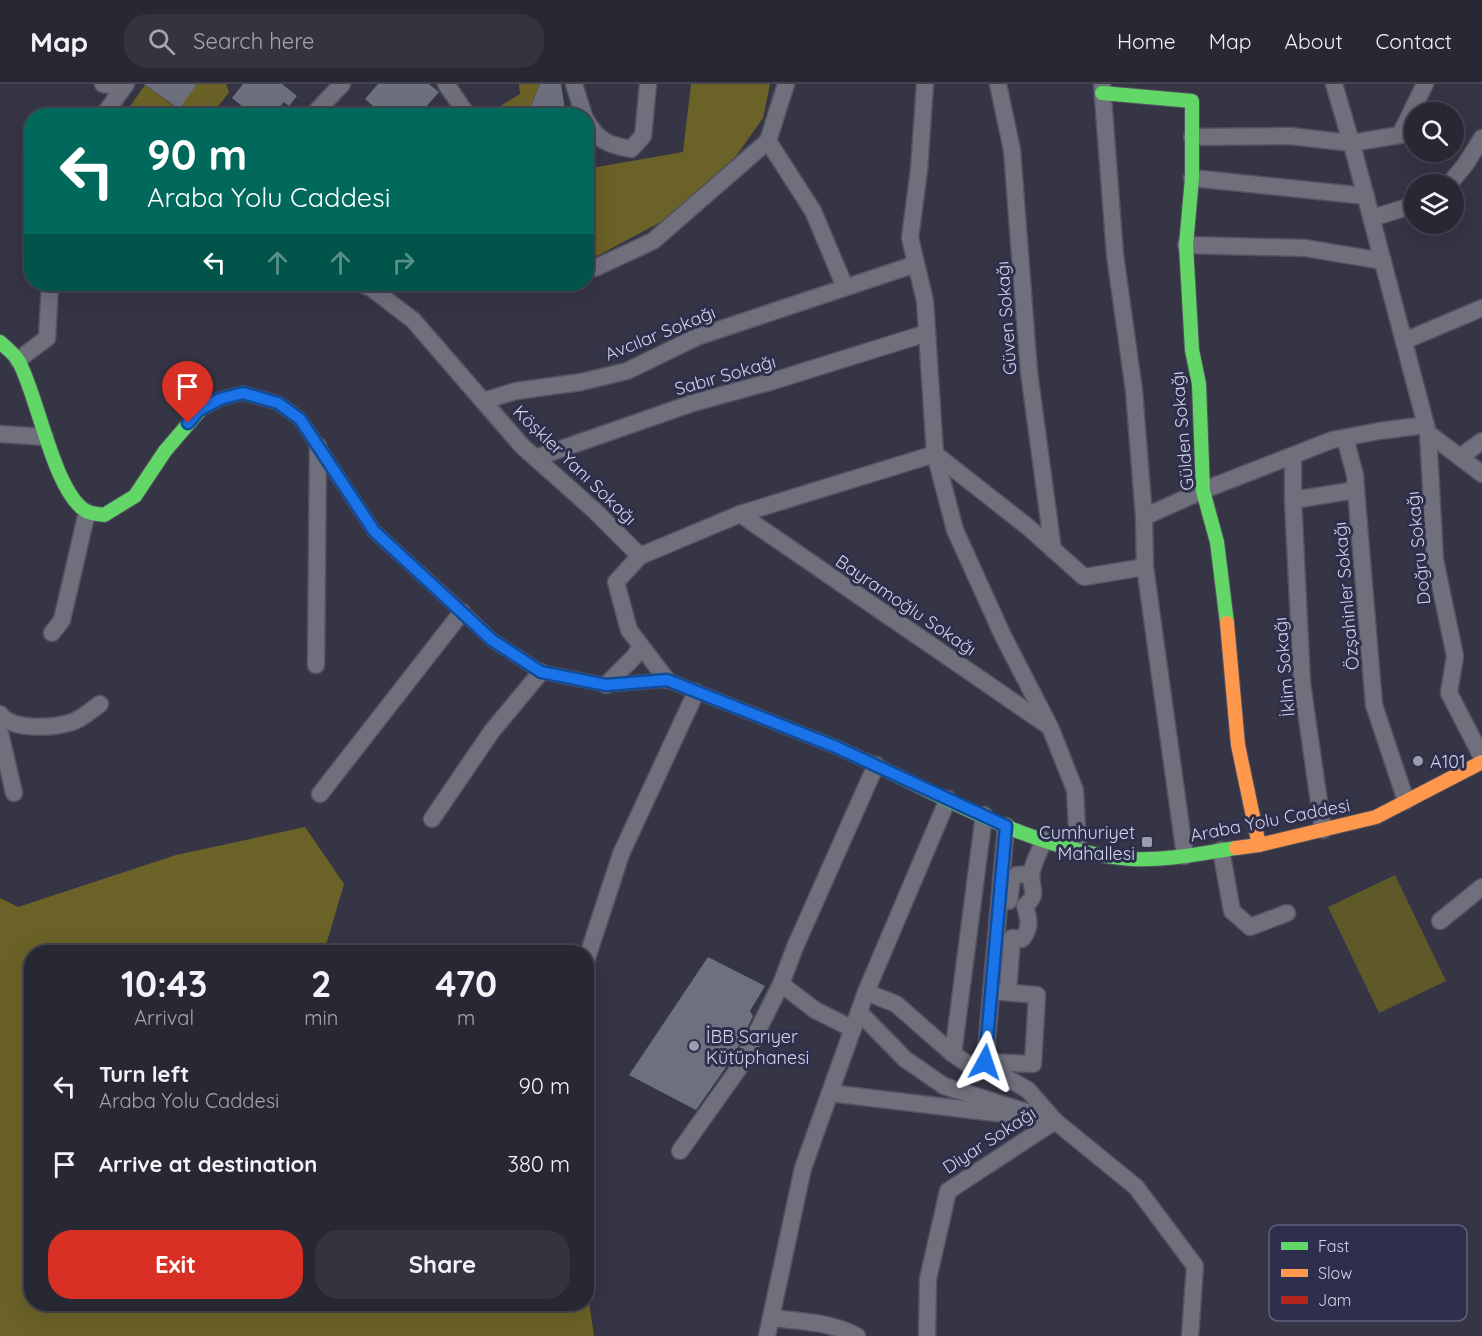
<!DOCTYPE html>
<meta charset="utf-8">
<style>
body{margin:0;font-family:Quicksand,sans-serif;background:#343440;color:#f1f3f6;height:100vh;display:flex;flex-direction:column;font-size:22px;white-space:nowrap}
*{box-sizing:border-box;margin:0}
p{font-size:20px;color:#a5a6ac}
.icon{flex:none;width:33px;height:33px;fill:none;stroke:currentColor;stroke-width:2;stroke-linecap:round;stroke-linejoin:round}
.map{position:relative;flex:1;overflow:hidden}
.sheet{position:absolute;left:24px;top:861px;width:570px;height:366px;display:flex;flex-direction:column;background:#282834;border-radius:24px;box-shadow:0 6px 24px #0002,0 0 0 2px #44444f}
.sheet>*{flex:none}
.top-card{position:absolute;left:24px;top:24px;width:570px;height:183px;border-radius:24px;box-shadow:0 6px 24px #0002,0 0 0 2px #44444f;background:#00695c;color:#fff;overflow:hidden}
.buttons{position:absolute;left:1404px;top:18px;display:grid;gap:12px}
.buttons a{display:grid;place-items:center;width:60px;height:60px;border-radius:50%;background:#282834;box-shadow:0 6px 24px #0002,0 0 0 2px #44444f;font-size:30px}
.pin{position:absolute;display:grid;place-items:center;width:51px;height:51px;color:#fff;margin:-62px -26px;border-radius:50% 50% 50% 0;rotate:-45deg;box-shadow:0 0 6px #0007}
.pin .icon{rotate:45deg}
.me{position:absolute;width:66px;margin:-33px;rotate:5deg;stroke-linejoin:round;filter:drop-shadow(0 0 4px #0008)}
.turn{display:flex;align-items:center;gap:21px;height:126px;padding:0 24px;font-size:27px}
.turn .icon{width:78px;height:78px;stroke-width:2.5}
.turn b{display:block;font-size:42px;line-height:51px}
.lanes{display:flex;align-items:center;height:57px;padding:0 24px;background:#0003;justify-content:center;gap:30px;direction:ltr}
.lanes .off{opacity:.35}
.eta{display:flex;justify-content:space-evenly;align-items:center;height:102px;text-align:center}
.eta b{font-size:36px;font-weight:700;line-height:42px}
.cta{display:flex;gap:12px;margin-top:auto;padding:12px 24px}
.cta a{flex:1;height:69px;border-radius:24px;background:#d93025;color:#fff;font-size:24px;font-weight:700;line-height:69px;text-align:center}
.cta a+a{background:#343440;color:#f1f3f6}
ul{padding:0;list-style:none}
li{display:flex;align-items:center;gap:18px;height:78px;padding:0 24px}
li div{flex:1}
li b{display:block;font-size:22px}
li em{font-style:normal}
header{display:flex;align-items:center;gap:36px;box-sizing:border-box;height:84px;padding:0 30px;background:#282834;border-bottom:2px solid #44444f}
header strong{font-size:28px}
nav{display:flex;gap:33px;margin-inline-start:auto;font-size:21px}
.search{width:420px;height:54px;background:#343440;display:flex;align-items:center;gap:15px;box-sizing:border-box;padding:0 21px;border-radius:24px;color:#a5a6ac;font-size:22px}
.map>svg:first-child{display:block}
.green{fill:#5f5829}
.forest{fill:#6b6228}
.building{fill:#6d717f}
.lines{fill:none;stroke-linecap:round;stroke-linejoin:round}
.street-casing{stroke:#525260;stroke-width:19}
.fast-casing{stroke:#525260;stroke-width:16}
.slow-casing{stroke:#525260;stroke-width:16}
.jam-casing{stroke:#525260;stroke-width:16}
.street{stroke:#6f707c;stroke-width:16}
.fast{stroke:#63d668;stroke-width:14}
.slow{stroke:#ff974d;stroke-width:14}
.jam{stroke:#b3261e;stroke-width:14}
.route-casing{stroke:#114b97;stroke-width:15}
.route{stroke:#1a73e8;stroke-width:10}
.poi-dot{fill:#9b9caf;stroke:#2e2f4d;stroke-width:2}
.labels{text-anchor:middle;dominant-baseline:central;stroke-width:6;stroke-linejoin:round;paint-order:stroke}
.street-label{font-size:18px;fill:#d2d3e7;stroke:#2e2f4d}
.poi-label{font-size:18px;fill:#d2d3e7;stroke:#2e2f4d;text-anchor:start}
.key{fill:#2e2f4d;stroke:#5f607b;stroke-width:1.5}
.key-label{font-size:16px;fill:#d2d3e7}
</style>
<header>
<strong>Map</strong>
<div class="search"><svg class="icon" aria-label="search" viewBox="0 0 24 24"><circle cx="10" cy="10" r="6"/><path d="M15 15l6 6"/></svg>Search here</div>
<nav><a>Home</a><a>Map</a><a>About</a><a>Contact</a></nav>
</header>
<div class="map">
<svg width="1482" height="1252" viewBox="0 0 1482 1252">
<rect width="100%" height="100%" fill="#353546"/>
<path class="green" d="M1395 791 1446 897 1379 929 1328 823Z"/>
<g class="forest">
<path d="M197 0H226L229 8 212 31 123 32 145 1 178 25Z"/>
<path d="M519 0H540L527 31 484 32 520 10Z"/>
<path d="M691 0H770L763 34 736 72 672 132 597 172 587 160 586 85 683 68Z"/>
<path d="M305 743 344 800 324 868H32V1220H586L587 1204 594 1252H0V814L18 823 176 771Z"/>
</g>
<g class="building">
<path d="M144 0H197L179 25Z"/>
<path d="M243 0H282L297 12 289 22 284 18 273 31 264 24 258 32H254L232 14Z"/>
<path d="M378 0H429L439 8 418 32H384L365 15Z"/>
<path d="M540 0H561L566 32H527Z"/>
<path d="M708 873 765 902 750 927 753 932 733 973 696 1026 629 991Z"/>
</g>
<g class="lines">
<g class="street-casing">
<g id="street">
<path d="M103 0 122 3"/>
<path d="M446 0 468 32"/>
<path d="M574 0 584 32"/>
<path d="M925 0 919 86 910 154 925 217 935 370 955 446 1003 552 1050 643 1075 706 1078 766"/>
<path d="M998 0 1012 66 1029 288 1053 466"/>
<path d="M1102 0 1115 171 1134 307 1144 433 1145 483 1185 772"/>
<path d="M1334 0 1354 68 1428 349 1482 390"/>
<path d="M103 32 126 0"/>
<path d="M312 32 342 0"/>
<path d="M586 36C598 57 608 61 631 65L643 52 648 0"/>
<path d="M1192 53 1290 52 1351 59 1400 51 1425 0"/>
<path d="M768 57 813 127 845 203"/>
<path d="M1192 94 1366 112"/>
<path d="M1449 100 1465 81 1482 54"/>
<path d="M1372 134 1414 121"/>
<path d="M1186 161 1305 164 1383 177"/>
<path d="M586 177 595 184 653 157 768 57 786 0"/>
<path d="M362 200 371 204 413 236 522 362 595 427 640 472"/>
<path d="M1404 257 1482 224"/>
<path d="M18 276 47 254 50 200"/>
<path d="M483 317 516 307 581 298 627 287 697 253 916 180"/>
<path d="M1428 349 1435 476 1455 572 1449 609 1482 673"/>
<path d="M0 350 45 353"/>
<path d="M1345 354 1355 391 1356 406"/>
<path d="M1293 373V416L1356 406 1374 621 1406 717"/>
<path d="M1460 373 1482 357"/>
<path d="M535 374 693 319 773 297 927 249"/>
<path d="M1293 416 1302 599 1323 746"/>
<path d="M740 430 1047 641"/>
<path d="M1144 433 1204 406 1332 356 1379 347 1426 341"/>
<path d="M52 549 62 536 87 428"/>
<path d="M316 581 318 362"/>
<path d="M667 596 629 546 616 498 640 472 740 430 935 370 1028 443 1084 493 1145 483"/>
<path d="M606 601 634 573 641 562"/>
<path d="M0 630C12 647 54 644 72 638 82 635 91 626 100 620"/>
<path d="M0 649 14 709"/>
<path d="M320 710 462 528"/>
<path d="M432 735 492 647 541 588"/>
<path d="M1221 766 1232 827 1250 843 1287 829"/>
<path d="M1009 817 1012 795 1017 791 1031 790"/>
<path d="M1440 837 1482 803"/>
<path d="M586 877 621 770 696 608"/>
<path d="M781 900 815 926 853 945"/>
<path d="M991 907 1037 911 1033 980 985 978 1006 742"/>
<path d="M866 908 896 920 953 970 975 985 998 989 1028 1006 1054 1036"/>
<path d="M1008 908 1012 854 1022 855C1031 844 1029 835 1025 822 1041 808 1028 803 1032 787 1034 777 1040 766 1044 756"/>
<path d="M859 928 905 975 944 1002 1055 1037 1136 1103 1195 1182 1190 1252"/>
<path d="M953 970 984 731"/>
<path d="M830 1009 1012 1031"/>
<path d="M680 1067 739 984 781 900 795 863 876 681"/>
<path d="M771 1234C800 1237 831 1238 857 1252"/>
<path d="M767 1252 803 1084 866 908 948 715"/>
<path d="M927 1252 928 1195 948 1107 1055 1037"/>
</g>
</g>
<g class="fast-casing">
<g id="fast">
<path d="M1102 9 1192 17V94L1186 161 1192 266 1199 300 1203 407 1217 458 1227 539"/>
<path d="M0 258C6 264 15 270 19 278 38 313 54 408 86 427 91 430 99 430 104 431L135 412 165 367 201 325"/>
<path d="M871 679C952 717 1040 769 1132 775 1166 777 1202 769 1236 764"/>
</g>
</g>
<g class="slow-casing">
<g id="slow">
<path d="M472 537 492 556 541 588 606 601 667 596 836 663 871 679"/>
<path d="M1227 539 1238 661 1259 761"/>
<path d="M1236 764 1259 761 1376 733 1482 678"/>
</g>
</g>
<g class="jam-casing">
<path id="jam" d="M201 325 220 315 243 309 278 319 300 335 374 447 472 537"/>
</g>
<use href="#street" class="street"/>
<use href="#fast" class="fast"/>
<use href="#slow" class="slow"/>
<use href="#jam" class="jam"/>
</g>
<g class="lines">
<g class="route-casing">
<path id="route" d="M188 339 199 326 220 315 243 309 278 319 300 335 374 447 492 556 541 588 606 601 667 596 836 663 1006 742 985 978"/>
</g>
<use href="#route" class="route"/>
</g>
<g class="poi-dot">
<circle cx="1418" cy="677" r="6"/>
<rect x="1141" y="752" width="12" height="12" rx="3"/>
<circle cx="694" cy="962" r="6"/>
</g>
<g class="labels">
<g class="street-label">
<text transform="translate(1006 234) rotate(-94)">Güven Sokağı</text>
<text transform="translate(660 249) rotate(-22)">Avcılar Sokağı</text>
<text transform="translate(725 291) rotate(-16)">Sabır Sokağı</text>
<text transform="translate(1182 347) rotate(-95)">Gülden Sokağı</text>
<text transform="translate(575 381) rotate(44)">Köşkler Yanı Sokağı</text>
<text transform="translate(1418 464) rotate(-96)">Doğru Sokağı</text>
<text transform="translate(1346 512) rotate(-95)">Özşahinler Sokağı</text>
<text transform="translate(906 521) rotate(34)">Bayramoğlu Sokağı</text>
<text transform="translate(1284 583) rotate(-95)">İklim Sokağı</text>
<text transform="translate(1270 736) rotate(-11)">Araba Yolu Caddesi</text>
<text transform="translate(989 1056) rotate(-33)">Diyar Sokağı</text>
</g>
<g class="poi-label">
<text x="1430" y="677">A101</text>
<text x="1135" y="748" text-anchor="end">Cumhuriyet<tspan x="1135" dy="21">Mahallesi</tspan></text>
<text x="706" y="952">İBB Sarıyer<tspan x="706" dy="21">Kütüphanesi</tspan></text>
</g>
</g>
<rect x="1269" y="1141" width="198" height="96" rx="9" class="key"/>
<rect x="1281" y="1158" width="27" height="8" fill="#63d668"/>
<rect x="1281" y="1185" width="27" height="8" fill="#ff974d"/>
<rect x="1281" y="1212" width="27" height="8" fill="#b3261e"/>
<g class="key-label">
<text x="1318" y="1168">Fast</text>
<text x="1318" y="1195">Slow</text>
<text x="1318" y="1222">Jam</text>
</g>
</svg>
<div class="buttons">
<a><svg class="icon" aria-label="search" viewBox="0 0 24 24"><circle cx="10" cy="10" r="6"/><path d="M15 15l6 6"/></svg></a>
<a><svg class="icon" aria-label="layers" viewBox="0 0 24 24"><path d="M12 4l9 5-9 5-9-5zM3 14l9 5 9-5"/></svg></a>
</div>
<div class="pin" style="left:188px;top:339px;background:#d93025"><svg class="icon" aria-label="arrive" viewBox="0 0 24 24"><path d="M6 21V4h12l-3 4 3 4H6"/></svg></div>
<svg class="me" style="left:985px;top:978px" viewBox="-20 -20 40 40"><path d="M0-17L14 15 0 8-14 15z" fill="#1a73e8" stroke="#fff" stroke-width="4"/></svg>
<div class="top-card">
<div class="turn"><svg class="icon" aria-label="left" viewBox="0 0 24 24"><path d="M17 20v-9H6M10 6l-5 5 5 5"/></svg><div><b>90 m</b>Araba Yolu Caddesi</div></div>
<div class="lanes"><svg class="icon" aria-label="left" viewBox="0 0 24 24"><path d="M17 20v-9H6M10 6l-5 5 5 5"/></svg><svg class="icon off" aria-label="ahead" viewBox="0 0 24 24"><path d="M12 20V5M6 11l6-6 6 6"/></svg><svg class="icon off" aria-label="ahead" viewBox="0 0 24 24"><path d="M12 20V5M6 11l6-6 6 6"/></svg><svg class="icon off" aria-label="right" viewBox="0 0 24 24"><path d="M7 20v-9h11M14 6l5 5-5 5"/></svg></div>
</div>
<section class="sheet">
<div class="eta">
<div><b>10:43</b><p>Arrival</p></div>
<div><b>2</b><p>min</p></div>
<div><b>470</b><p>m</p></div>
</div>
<ul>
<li><svg class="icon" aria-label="left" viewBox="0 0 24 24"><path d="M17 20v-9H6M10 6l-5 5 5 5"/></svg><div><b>Turn left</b><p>Araba Yolu Caddesi</p></div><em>90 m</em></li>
<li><svg class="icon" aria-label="arrive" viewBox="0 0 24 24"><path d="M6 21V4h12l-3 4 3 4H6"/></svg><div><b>Arrive at destination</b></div><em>380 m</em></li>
</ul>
<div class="cta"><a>Exit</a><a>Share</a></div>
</section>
</div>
